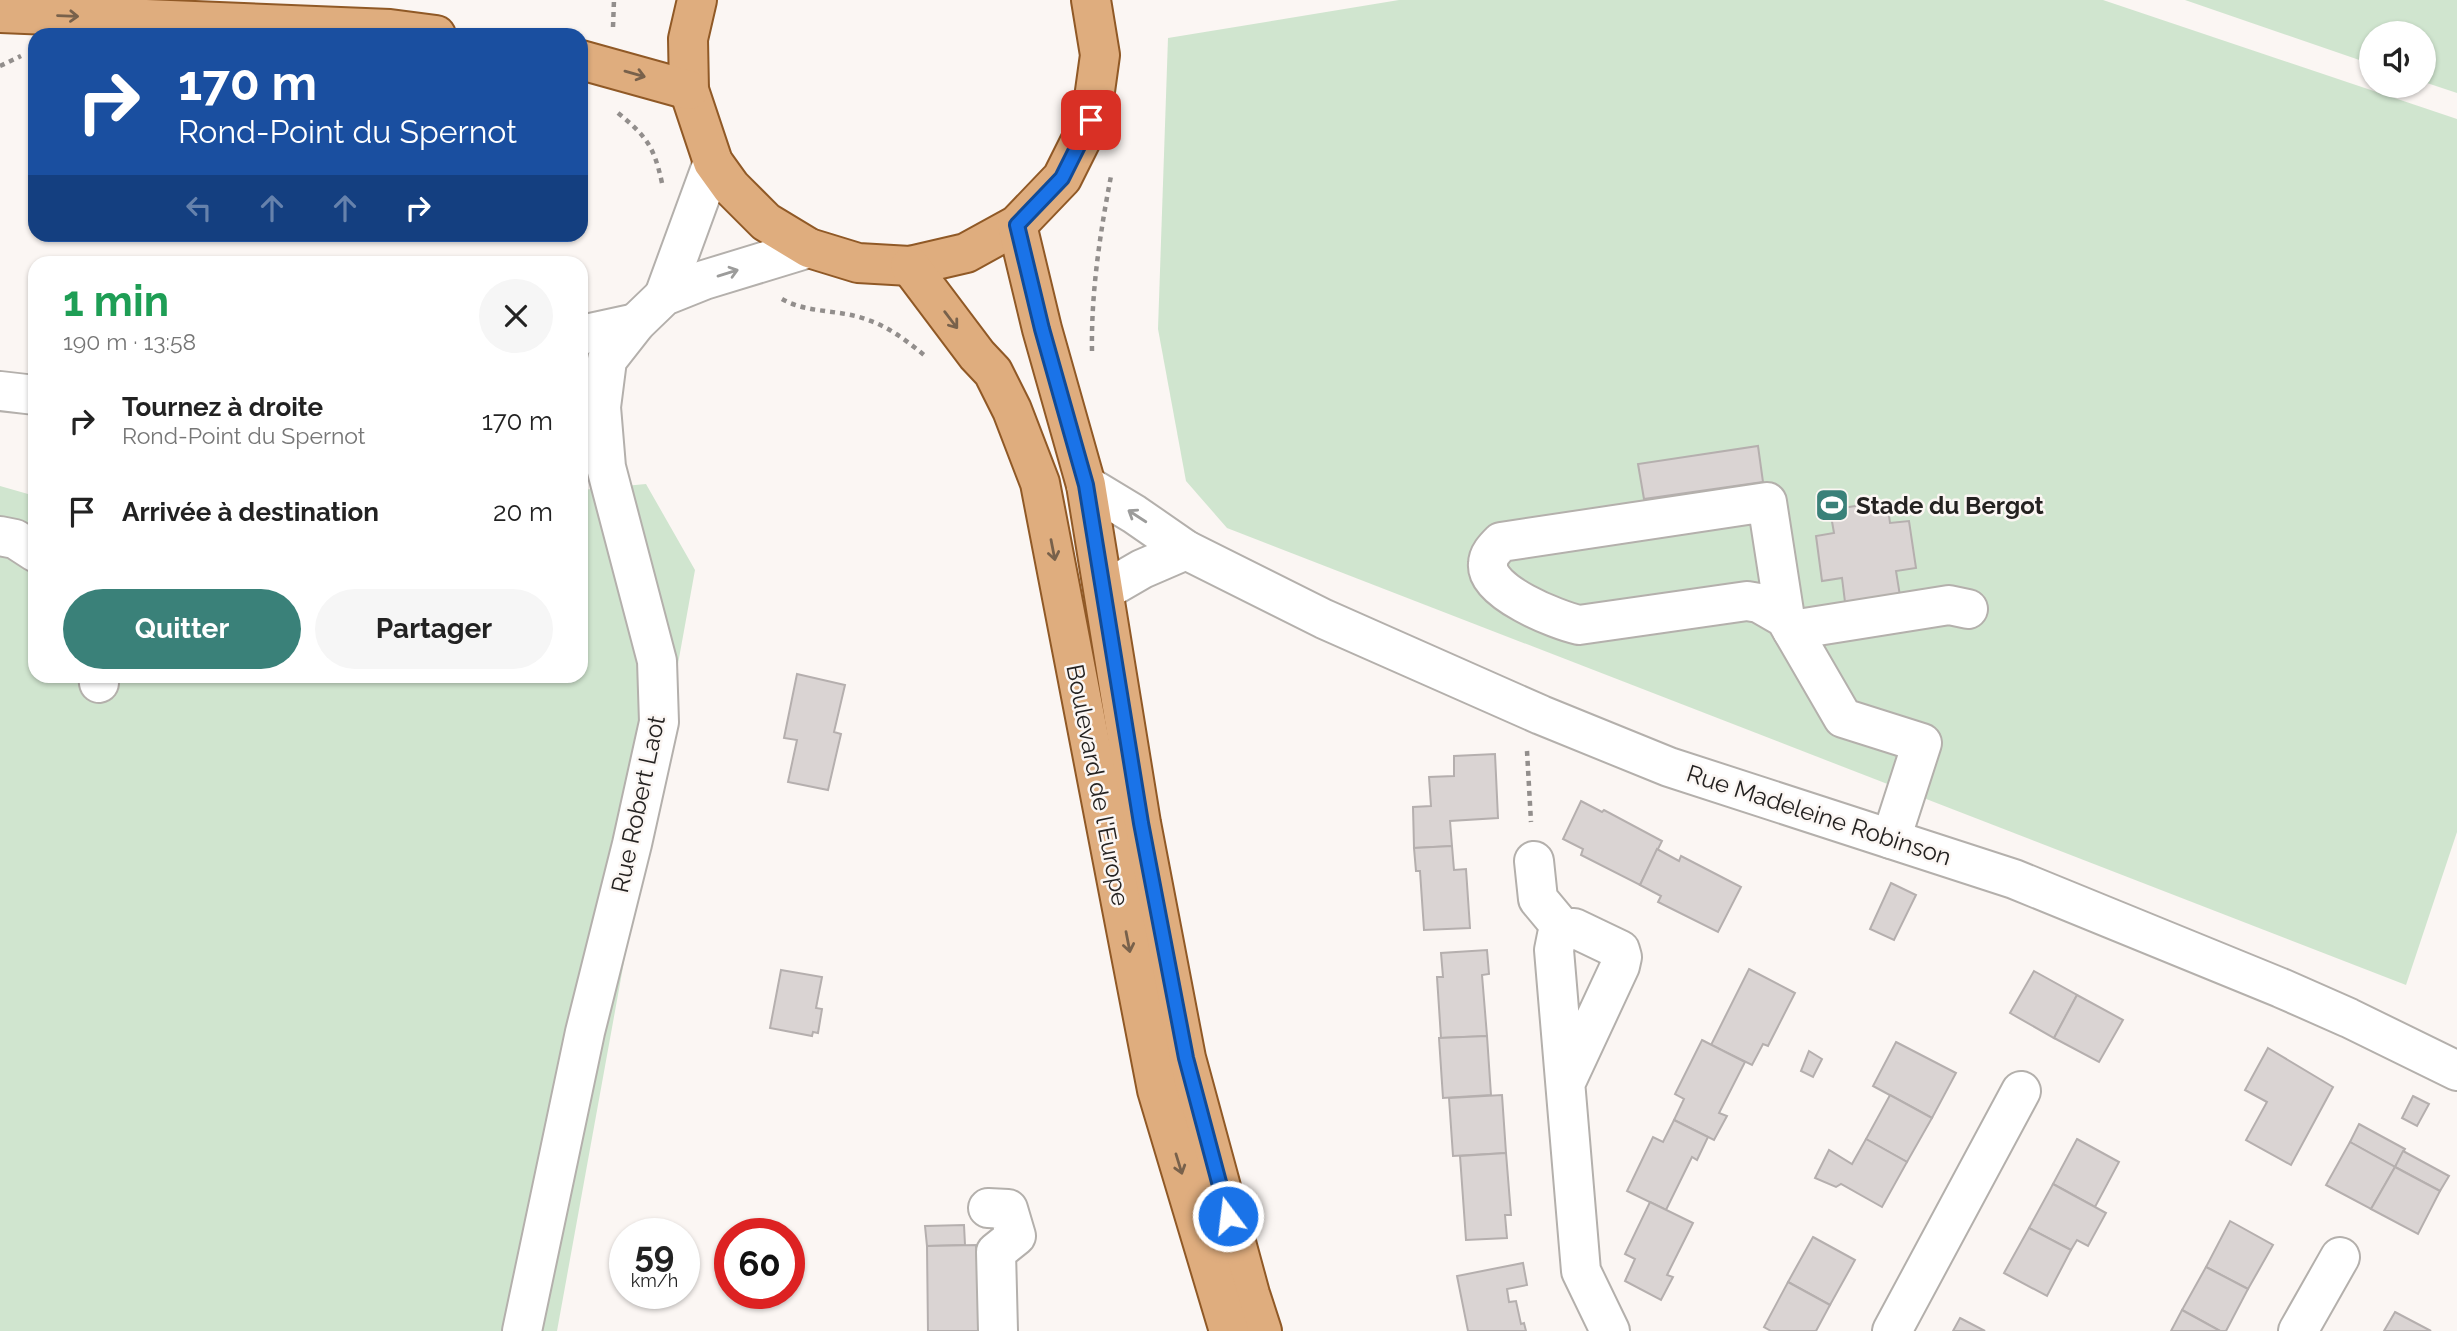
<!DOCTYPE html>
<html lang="fr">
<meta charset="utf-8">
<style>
body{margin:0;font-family:Raleway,sans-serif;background:#f6f6f6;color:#222;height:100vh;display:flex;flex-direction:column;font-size:26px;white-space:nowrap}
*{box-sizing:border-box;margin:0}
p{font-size:23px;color:#767676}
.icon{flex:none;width:38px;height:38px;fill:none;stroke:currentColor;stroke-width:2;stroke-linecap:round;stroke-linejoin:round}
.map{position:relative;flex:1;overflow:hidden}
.side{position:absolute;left:28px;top:256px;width:560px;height:427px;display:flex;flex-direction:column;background:#fff;border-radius:21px;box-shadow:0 2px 5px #0004}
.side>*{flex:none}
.hud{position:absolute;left:28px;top:28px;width:560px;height:214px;border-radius:21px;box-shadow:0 2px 5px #0004;background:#1a4fa0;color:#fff;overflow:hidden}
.controls{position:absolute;left:2359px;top:21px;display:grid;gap:14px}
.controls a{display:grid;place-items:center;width:77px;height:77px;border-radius:50%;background:#fff;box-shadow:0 2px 5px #0004;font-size:35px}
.speed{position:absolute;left:609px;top:1218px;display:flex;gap:14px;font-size:35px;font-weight:700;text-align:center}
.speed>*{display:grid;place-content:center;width:91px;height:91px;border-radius:50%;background:#fff;box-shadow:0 2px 5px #0004;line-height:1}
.speed small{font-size:18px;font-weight:400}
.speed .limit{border:10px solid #d22;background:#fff;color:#111}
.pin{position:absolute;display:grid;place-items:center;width:60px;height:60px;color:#fff;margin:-30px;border-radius:14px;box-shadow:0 4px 10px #0006}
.me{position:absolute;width:77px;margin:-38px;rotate:345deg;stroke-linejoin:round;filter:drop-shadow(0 0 5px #0008)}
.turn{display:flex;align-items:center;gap:24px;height:147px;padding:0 35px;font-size:32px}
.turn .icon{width:91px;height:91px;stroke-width:2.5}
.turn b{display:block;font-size:49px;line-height:60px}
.lanes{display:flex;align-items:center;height:66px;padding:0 35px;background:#0003;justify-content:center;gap:35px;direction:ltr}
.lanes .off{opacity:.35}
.round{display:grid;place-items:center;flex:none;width:74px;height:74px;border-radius:37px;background:#f6f6f6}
.summary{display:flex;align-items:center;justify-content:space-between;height:119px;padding:0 35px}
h1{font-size:42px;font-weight:700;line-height:52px;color:#1e9e55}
.button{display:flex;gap:14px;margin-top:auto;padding:14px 35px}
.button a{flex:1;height:80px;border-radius:42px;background:#3a8179;color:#fff;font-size:28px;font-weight:700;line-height:80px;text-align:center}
.button a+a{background:#f6f6f6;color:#222}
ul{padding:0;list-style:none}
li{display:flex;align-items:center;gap:21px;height:91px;padding:0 35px}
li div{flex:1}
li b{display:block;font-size:26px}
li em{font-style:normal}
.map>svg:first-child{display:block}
.green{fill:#d0e5cf}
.building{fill:#dad4d3;stroke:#b5afae;stroke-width:2}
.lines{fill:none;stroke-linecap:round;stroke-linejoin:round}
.minor-casing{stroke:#b4b0ac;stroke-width:42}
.major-casing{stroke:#905926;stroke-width:42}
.path{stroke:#928e8c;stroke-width:4.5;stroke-dasharray:5 5;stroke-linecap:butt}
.minor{stroke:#fff;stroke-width:38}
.major{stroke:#dfad7e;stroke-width:38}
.oneway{stroke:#78614b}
.oneway2{stroke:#9c9c9b}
.route-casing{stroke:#114b97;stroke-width:18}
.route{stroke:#1a73e8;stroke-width:12}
.labels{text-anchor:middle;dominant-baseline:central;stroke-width:5;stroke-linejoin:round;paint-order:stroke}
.poi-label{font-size:24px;font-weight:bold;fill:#242221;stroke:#fbf6f3;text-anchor:start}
.street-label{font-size:24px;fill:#242221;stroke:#fbf6f3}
</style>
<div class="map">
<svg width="2457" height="1331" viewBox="0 0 2457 1331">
<rect width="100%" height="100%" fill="#fbf6f3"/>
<g class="green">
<path d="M1399 0H2103L2457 119V832L2406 985 1227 528 1186 481 1158 329 1168 38Z"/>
<path d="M2185 0H2457V93L2424 82V33H2371V64Z"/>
<path d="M646 484 695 570 557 1331H0V486L35 496V676H581V490Z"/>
</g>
<g class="building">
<path d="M1758 446 1763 482 1644 499 1638 464Z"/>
<path d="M1887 501 1890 523 1909 521 1916 568 1896 571 1901 602 1846 610 1842 578 1822 581 1816 536 1834 533 1830 510Z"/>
<path d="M797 674 845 685 834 732 841 734 828 790 788 782 797 740 784 738Z"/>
<path d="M1495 754 1498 818 1450 821 1452 846 1414 848 1413 807 1431 806 1429 777 1454 776V756Z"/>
<path d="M1581 801 1602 812 1604 810 1662 841 1640 885 1581 855 1583 849 1563 839Z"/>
<path d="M1452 846 1454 870 1466 869 1470 928 1424 930 1420 871H1416L1414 848Z"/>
<path d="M1657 849 1679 861 1681 856 1741 887 1718 932 1658 902 1661 896 1640 885Z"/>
<path d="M1891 883 1916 895 1894 940 1870 929Z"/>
<path d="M1487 950 1489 974 1482 975 1487 1036 1441 1038 1437 977H1443L1441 953Z"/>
<path d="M1749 969 1795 993 1768 1046 1763 1044 1752 1065 1711 1045Z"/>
<path d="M781 970 822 977 816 1008 822 1009 818 1033 813 1032 812 1036 770 1028Z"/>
<path d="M2034 971 2077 995 2054 1038 2010 1013Z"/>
<path d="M2077 995 2123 1020 2099 1062 2054 1038Z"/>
<path d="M1487 1036 1491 1095 1443 1098 1439 1038Z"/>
<path d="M1702 1040 1745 1062 1719 1113 1727 1116 1714 1140 1674 1120 1684 1099 1675 1094Z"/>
<path d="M1896 1042 1956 1073 1932 1118 1873 1086Z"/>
<path d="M2268 1048 2333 1087 2291 1165 2246 1140 2267 1102 2245 1090Z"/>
<path d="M1809 1051 1822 1059 1813 1077 1801 1071Z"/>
<path d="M1502 1095 1506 1153 1453 1156 1449 1098Z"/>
<path d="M1890 1095 1932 1118 1907 1162 1866 1139Z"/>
<path d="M2413 1096 2429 1104 2417 1126 2402 1118Z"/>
<path d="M1674 1120 1708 1137 1697 1160 1692 1157 1666 1210 1627 1191 1653 1137 1663 1142Z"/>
<path d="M2359 1124 2405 1149 2395 1167 2350 1142Z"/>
<path d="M1866 1139 1907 1162 1882 1207 1841 1184 1836 1187 1815 1178 1829 1150 1852 1164Z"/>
<path d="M2077 1139 2119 1162 2095 1207 2053 1184Z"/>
<path d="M2350 1142 2395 1167 2371 1209 2326 1185Z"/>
<path d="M2403 1151 2449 1176 2440 1191 2395 1167Z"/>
<path d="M1506 1153 1511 1215H1505L1507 1238 1466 1240 1460 1156Z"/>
<path d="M2395 1167 2440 1191 2418 1234 2371 1209Z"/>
<path d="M2053 1184 2106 1213 2088 1246 2077 1240 2071 1250 2029 1228Z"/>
<path d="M1650 1202 1693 1223 1667 1275 1673 1277 1661 1300 1625 1281 1635 1259 1625 1254Z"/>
<path d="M2230 1221 2273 1245 2248 1289 2206 1267Z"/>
<path d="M964 1225 965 1245 927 1246 925 1226Z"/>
<path d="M2029 1228 2071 1250 2047 1296 2004 1273Z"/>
<path d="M1813 1237 1855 1260 1830 1305 1788 1282Z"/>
<path d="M976 1245 981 1331H928L927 1246Z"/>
<path d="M1523 1263 1527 1285 1507 1289 1509 1302 1516 1301 1521 1324 1524 1323 1526 1331H1468L1457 1276Z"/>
<path d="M2206 1267 2248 1289 2226 1331H2220L2182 1310Z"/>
<path d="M1788 1282 1830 1305 1816 1331H1771L1764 1327Z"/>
<path d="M2182 1310 2220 1331H2171Z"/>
<path d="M2395 1312 2431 1331H2384Z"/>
<path d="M1960 1318 1985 1331H1953Z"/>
</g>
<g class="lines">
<g class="minor-casing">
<g id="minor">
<path d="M664 296 713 162"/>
<path d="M581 335 636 323"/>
<path d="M0 391 35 395"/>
<path d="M1086 485 1134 514 1186 550 1324 619 1541 715 1669 767 2014 879 2281 988 2349 1018 2457 1071"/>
<path d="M0 536 15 539 35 552"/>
<path d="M1104 591 1142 569 1186 550"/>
<path d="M1785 618 1767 502 1501 542C1495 548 1488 555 1488 564 1485 592 1557 620 1579 625L1747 601 1759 603 1785 618 1843 718 1922 743 1891 839"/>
<path d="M1792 630 1949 605 1968 609"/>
<path d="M98 676 99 683"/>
<path d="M1534 861 1538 899 1563 929"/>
<path d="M1566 1082 1620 966 1622 957 1620 950 1574 928 1563 929 1557 935 1554 950 1581 1271 1610 1331"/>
<path d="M988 1208 1008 1209 1016 1236 996 1252 998 1331"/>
<path d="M522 1331 585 1032 632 844 659 722 657 661 606 467 601 407 607 360 636 323 664 296 704 280 809 248"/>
<path d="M1892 1331 2021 1091"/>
<path d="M2298 1331 2340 1257"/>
</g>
</g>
<g class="major-casing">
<g id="major">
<path d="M697 0 688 39 689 90 713 162 731 187 766 222 809 248 858 263 910 266 966 253 1017 225 1062 178 1091 120 1100 55 1091 0"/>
<path d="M0 13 390 29 436 35"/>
<path d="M581 60 689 90"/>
<path d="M1017 225 1042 329 1086 485 1141 823 1186 1058 1250 1294 1262 1331"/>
<path d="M910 266 977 355 993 372 1012 410 1040 483 1157 1090 1229 1331"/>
</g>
</g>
<g class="path">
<path d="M613 27 614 0"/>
<path d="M0 66 21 56"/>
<path d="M618 113C646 136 654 146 662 183"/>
<path d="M782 299C808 314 841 309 868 320 889 327 907 341 924 355"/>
<path d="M1092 351C1091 293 1100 233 1111 176"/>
<path d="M1527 751 1531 822"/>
</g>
<use href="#minor" class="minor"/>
<use href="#major" class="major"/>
</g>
<defs><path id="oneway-shaft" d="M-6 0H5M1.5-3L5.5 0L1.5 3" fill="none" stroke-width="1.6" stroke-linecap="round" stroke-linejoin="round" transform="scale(1.75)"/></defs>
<g class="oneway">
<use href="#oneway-shaft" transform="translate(68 16) rotate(2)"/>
<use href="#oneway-shaft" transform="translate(635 74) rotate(16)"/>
<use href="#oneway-shaft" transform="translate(951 320) rotate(53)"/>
<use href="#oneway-shaft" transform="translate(1053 550) rotate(79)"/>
<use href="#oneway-shaft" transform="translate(1128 942) rotate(79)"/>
<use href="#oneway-shaft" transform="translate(1179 1164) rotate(73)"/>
</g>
<g class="oneway2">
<use href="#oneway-shaft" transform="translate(728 273) rotate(-17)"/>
<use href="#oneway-shaft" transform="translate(1137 516) rotate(-147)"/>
</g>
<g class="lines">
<g class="route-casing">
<path id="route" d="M1091 120 1062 178 1017 225 1042 329 1086 485 1141 823 1186 1058 1228 1216"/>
</g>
<use href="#route" class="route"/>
</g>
<defs>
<g id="stadium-square" transform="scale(1.75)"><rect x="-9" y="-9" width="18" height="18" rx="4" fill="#3a8179" stroke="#fbf6f3"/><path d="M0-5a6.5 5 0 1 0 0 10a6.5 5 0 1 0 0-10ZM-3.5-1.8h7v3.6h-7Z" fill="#fff"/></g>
</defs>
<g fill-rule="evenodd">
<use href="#stadium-square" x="1832" y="505"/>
</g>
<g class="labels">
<g class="poi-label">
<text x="1856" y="505">Stade du Bergot</text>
</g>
<g class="street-label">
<text transform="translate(1098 785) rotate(79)">Boulevard de l'Europe</text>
<text transform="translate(638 804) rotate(-78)">Rue Robert Laot</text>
<text transform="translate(1819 815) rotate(18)">Rue Madeleine Robinson</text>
</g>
</g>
</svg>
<div class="controls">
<a><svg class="icon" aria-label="sound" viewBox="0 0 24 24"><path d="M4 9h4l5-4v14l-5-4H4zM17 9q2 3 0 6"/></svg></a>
</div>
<div class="speed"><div>59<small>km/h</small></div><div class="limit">60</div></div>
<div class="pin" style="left:1091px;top:120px;background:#d93025"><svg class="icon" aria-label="arrive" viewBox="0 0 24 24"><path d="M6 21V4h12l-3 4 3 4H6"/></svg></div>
<svg class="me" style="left:1228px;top:1216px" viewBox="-20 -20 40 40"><circle r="17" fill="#1a73e8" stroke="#fff" stroke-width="3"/><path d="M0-11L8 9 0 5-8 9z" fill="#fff"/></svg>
<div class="hud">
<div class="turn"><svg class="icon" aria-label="right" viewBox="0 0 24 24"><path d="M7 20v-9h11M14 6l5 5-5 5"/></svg><div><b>170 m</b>Rond-Point du Spernot</div></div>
<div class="lanes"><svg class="icon off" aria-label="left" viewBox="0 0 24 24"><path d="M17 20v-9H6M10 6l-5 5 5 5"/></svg><svg class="icon off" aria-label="ahead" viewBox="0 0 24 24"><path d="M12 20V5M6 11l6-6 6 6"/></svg><svg class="icon off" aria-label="ahead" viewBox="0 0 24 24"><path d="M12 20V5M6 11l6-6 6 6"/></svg><svg class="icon" aria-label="right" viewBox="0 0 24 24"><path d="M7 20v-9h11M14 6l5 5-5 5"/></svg></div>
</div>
<section class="side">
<div class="summary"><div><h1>1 min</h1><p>190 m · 13:58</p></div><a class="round"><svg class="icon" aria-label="close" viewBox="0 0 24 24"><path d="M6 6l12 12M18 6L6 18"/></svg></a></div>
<ul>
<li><svg class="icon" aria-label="right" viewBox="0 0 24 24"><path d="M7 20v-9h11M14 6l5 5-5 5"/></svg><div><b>Tournez à droite</b><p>Rond-Point du Spernot</p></div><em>170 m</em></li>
<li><svg class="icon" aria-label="arrive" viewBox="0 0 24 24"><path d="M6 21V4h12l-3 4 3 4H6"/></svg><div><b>Arrivée à destination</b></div><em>20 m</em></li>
</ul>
<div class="button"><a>Quitter</a><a>Partager</a></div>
</section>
</div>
